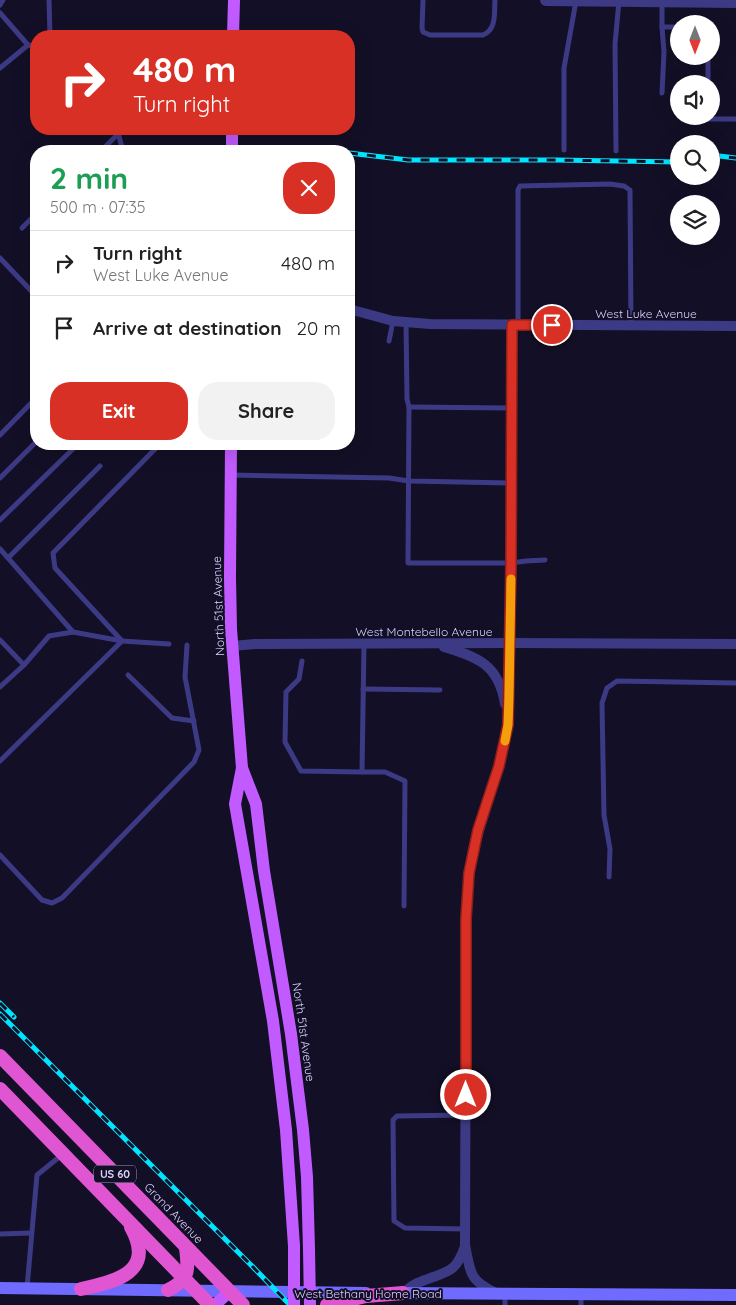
<!DOCTYPE html>
<meta charset="utf-8">
<style>
body{margin:0;font-family:Quicksand,sans-serif;background:#f2f2f2;color:#222;height:100vh;display:flex;flex-direction:column;font-size:19px;white-space:nowrap}
*{box-sizing:border-box;margin:0}
p{font-size:16px;color:#767676}
.icon{flex:none;width:28px;height:28px;fill:none;stroke:currentColor;stroke-width:2;stroke-linecap:round;stroke-linejoin:round}
.map{position:relative;flex:1;overflow:hidden}
.drawer{position:absolute;left:30px;top:145px;width:325px;height:305px;display:flex;flex-direction:column;background:#fff;border-radius:20px;box-shadow:0 5px 20px #0002}
.drawer>*{flex:none}
.top-card{position:absolute;left:30px;top:30px;width:325px;height:105px;border-radius:20px;box-shadow:0 5px 20px #0002;background:#d93025;color:#fff;overflow:hidden}
.needle{width:32px;rotate:180deg}
.fabs{position:absolute;left:670px;top:15px;display:grid;gap:10px}
.fabs a{display:grid;place-items:center;width:50px;height:50px;border-radius:50%;background:#fff;box-shadow:0 5px 20px #0002;font-size:25px}
.pin{position:absolute;display:grid;place-items:center;width:42px;height:42px;color:#fff;margin:-21px;border:2px solid #fff;border-radius:50%;box-shadow:0 1px 5px #0007}
.me{position:absolute;width:55px;margin:-28px;rotate:0deg;stroke-linejoin:round;filter:drop-shadow(0 0 4px #0008)}
.turn{display:flex;align-items:center;gap:18px;height:105px;padding:0 20px;font-size:22px}
.turn .icon{width:65px;height:65px;stroke-width:2.5}
.turn b{display:block;font-size:35px;line-height:42px}
.round{display:grid;place-items:center;flex:none;width:52px;height:52px;border-radius:20px;background:#f2f2f2}
.overview{display:flex;align-items:center;justify-content:space-between;height:85px;padding:0 20px}
h1{font-size:30px;font-weight:700;line-height:38px;color:#1e9e55}
.cta{display:flex;gap:10px;margin-top:auto;padding:10px 20px}
.cta a{flex:1;height:58px;border-radius:20px;background:#d93025;color:#fff;font-size:20px;font-weight:700;line-height:58px;text-align:center}
.cta a+a{background:#f2f2f2;color:#222}
ul{padding:0;list-style:none}
li{display:flex;align-items:center;gap:15px;height:65px;padding:0 20px;border-top:1px solid #e0e0e0}
li div{flex:1}
li b{display:block;font-size:19px}
li em{font-style:normal}
.map>svg:first-child{display:block}
.lines{fill:none;stroke-linecap:round;stroke-linejoin:round}
.service{stroke:#3d3a85;stroke-width:5}
.minor{stroke:#3d3a85;stroke-width:10}
.tertiary{stroke:#3d3a85;stroke-width:12}
.secondary{stroke:#6f6bff;stroke-width:12}
.primary{stroke:#c25bff;stroke-width:12}
.trunk{stroke:#e055d1;stroke-width:14}
.rail-casing{stroke:#00e5ff;stroke-width:5}
.rail{stroke:#130f26;stroke-width:3;stroke-dasharray:9;stroke-linecap:butt}
.primary-bridge{stroke:#c25bff;stroke-width:12}
.route-casing{stroke:#8d1f18;stroke-width:12}
.route{stroke:#d93025;stroke-width:9}
.slow{stroke:#f59e0b;stroke-width:9}
.labels{text-anchor:middle;dominant-baseline:central;stroke-width:4;stroke-linejoin:round;paint-order:stroke}
.shield{fill:#130f26;stroke:#9e99be;stroke-width:1}
.shield-label{font-size:11px;font-weight:bold;fill:#d9d4ff}
.street-label{font-size:12px;fill:#d9d4ff;stroke:#130f26}
</style>
<div class="map">
<svg width="736" height="1305" viewBox="0 0 736 1305">
<rect width="100%" height="100%" fill="#130f26"/>
<g class="lines">
<g class="service">
<path d="M49 0 50 36"/>
<path d="M423 0 422 28 423 32 430 35H483C497 29 494 13 495 0"/>
<path d="M662 2V27H679"/>
<path d="M0 5 3 0"/>
<path d="M0 13 28 45"/>
<path d="M662 27 664 52 662 93"/>
<path d="M708 56V84"/>
<path d="M0 68 28 45 36 46"/>
<path d="M708 116V119H736"/>
<path d="M117 129 123 151"/>
<path d="M564 150V68L576 1"/>
<path d="M101 151 119 133"/>
<path d="M616 151 615 44 619 1"/>
<path d="M22 228 36 214"/>
<path d="M0 258 36 296"/>
<path d="M406 323 407 399 409 407 408 563H511L526 561 545 560"/>
<path d="M518 324V190L520 186 610 184 624 186 630 190 631 325"/>
<path d="M389 341 393 321"/>
<path d="M409 407 511 408"/>
<path d="M0 435 36 398"/>
<path d="M232 475 389 478 409 481 511 483"/>
<path d="M0 478 36 442"/>
<path d="M0 520 78 444"/>
<path d="M0 549 73 632 122 641 169 644"/>
<path d="M8 558 100 466"/>
<path d="M0 640 24 665 0 687"/>
<path d="M122 641 55 568 53 553 160 444"/>
<path d="M364 644 362 772H385L405 781 404 906"/>
<path d="M302 661 299 679 286 692 285 742 301 771 362 772"/>
<path d="M24 665 49 636 73 632"/>
<path d="M128 675 172 718 194 721"/>
<path d="M363 689 440 690"/>
<path d="M0 761 122 641"/>
<path d="M0 855 42 900 52 903 62 898 194 762 199 750 185 677 187 645"/>
<path d="M609 877 610 849 604 815 602 703 607 688 617 681 736 683"/>
<path d="M465 1229 405 1228 394 1221 393 1120 397 1116 466 1115"/>
<path d="M0 1234 31 1233"/>
<path d="M27 1288 37 1175 63 1154"/>
<path d="M505 1295V1305"/>
<path d="M581 1305V1295"/>
</g>
<g class="minor">
<path d="M349 309 393 321 430 324 736 326"/>
<path d="M232 646 255 644 510 643 736 644"/>
<path d="M444 647C478 657 499 665 505 704"/>
<path d="M403 1293C408 1289 413 1284 420 1282 445 1271 455 1276 465 1246"/>
<path d="M496 1293C469 1280 471 1274 465 1245L466 919 469 873 473 850 499 766 508 725 511 563 512 325"/>
</g>
<path class="tertiary" d="M546 0 736 2"/>
<g class="secondary">
<path d="M0 1288 366 1293"/>
<path d="M394 1293 736 1295"/>
</g>
<g class="primary">
<path d="M233 36 234 0"/>
<path d="M232 151V129"/>
<path d="M231 444 230 578 231 629 242 768 256 804 264 871 291 1034 303 1130 307 1177 309 1249"/>
<path d="M242 768 235 804 273 1021 286 1130 294 1246"/>
<path d="M215 1305 230 1291"/>
</g>
<g class="trunk">
<path d="M0 1056 243 1305"/>
<path d="M0 1089 210 1305"/>
<path d="M81 1289C116 1282 156 1272 131 1227"/>
<path d="M168 1290C189 1280 189 1270 186 1248"/>
<path d="M327 1305 366 1296 403 1293"/>
</g>
<g class="rail-casing">
<g id="rail">
<path d="M349 153 408 160H556L679 162"/>
<path d="M711 155 736 158"/>
<path d="M0 1003 14 1017"/>
<path d="M0 1014 255 1269"/>
<path d="M252 1266 290 1305"/>
</g>
</g>
<use href="#rail" class="rail"/>
<g class="primary-bridge">
<path d="M294 1246V1305"/>
<path d="M309 1249 310 1305"/>
</g>
</g>
<g class="lines">
<g class="route-casing">
<path id="route" d="M466 1095V919L469 873 478 830 499 766 508 725 511 564 512 325H552"/>
</g>
<use href="#route" class="route"/>
<path class="slow" d="M505 741 508 725 509 698 511 579"/>
</g>
<g class="labels">
<rect class="shield" x="94" y="1165.5" width="42" height="17" rx="4"/>
<g class="shield-label">
<text x="115" y="1174">US 60</text>
</g>
<g class="street-label">
<text x="646" y="313">West Luke Avenue</text>
<text transform="translate(218 606) rotate(-92)">North 51st Avenue</text>
<text x="424" y="631">West Montebello Avenue</text>
<text transform="translate(304 1032) rotate(82)">North 51st Avenue</text>
<text transform="translate(174 1213) rotate(46)">Grand Avenue</text>
<text x="368" y="1293">West Bethany Home Road</text>
</g>
</g>
</svg>
<div class="fabs">
<a><svg class="needle" viewBox="-14 -14 28 28"><path d="M0-13l5 13h-10z" fill="#e53935"/><path d="M0 13l5-13h-10z" fill="#767676"/></svg></a>
<a><svg class="icon" aria-label="sound" viewBox="0 0 24 24"><path d="M4 9h4l5-4v14l-5-4H4zM17 9q2 3 0 6"/></svg></a>
<a><svg class="icon" aria-label="search" viewBox="0 0 24 24"><circle cx="10" cy="10" r="6"/><path d="M15 15l6 6"/></svg></a>
<a><svg class="icon" aria-label="layers" viewBox="0 0 24 24"><path d="M12 4l9 5-9 5-9-5zM3 14l9 5 9-5"/></svg></a>
</div>
<div class="pin" style="left:552px;top:325px;background:#d93025"><svg class="icon" aria-label="arrive" viewBox="0 0 24 24"><path d="M6 21V4h12l-3 4 3 4H6"/></svg></div>
<svg class="me" style="left:466px;top:1095px" viewBox="-20 -20 40 40"><circle r="17" fill="#d93025" stroke="#fff" stroke-width="3"/><path d="M0-11L8 9 0 5-8 9z" fill="#fff"/></svg>
<div class="top-card">
<div class="turn"><svg class="icon" aria-label="right" viewBox="0 0 24 24"><path d="M7 20v-9h11M14 6l5 5-5 5"/></svg><div><b>480 m</b>Turn right</div></div>
</div>
<section class="drawer">
<div class="overview"><div><h1>2 min</h1><p>500 m · 07:35</p></div><a class="round" style="background:#d93025;color:#fff"><svg class="icon" aria-label="close" viewBox="0 0 24 24"><path d="M6 6l12 12M18 6L6 18"/></svg></a></div>
<ul>
<li><svg class="icon" aria-label="right" viewBox="0 0 24 24"><path d="M7 20v-9h11M14 6l5 5-5 5"/></svg><div><b>Turn right</b><p>West Luke Avenue</p></div><em>480 m</em></li>
<li><svg class="icon" aria-label="arrive" viewBox="0 0 24 24"><path d="M6 21V4h12l-3 4 3 4H6"/></svg><div><b>Arrive at destination</b></div><em>20 m</em></li>
</ul>
<div class="cta"><a>Exit</a><a>Share</a></div>
</section>
</div>
